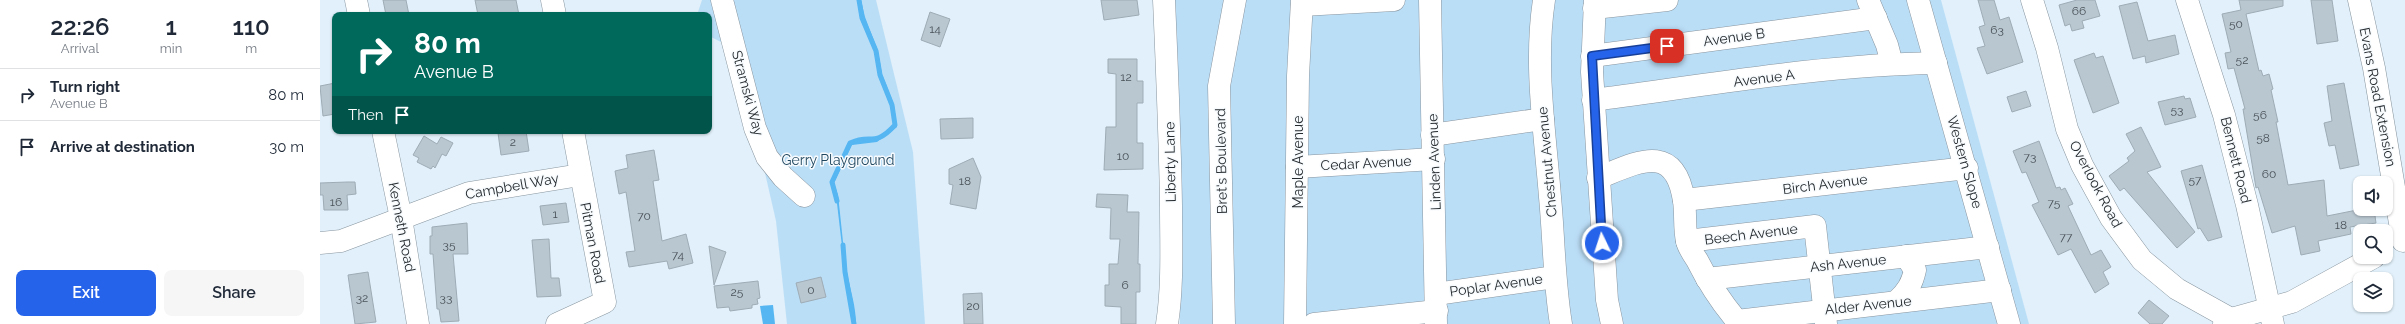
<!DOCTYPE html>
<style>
body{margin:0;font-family:Raleway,sans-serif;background:#f6f6f7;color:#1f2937;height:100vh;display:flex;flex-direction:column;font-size:15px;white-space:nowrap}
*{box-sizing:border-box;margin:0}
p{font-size:13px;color:#747a83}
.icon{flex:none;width:22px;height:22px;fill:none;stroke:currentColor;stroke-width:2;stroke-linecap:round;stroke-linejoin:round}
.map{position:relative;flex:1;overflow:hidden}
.drawer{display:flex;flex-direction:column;background:#fff;width:320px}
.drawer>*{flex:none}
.hud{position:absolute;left:12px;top:12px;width:380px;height:122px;border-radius:8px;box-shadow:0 1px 3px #0004;background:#00695c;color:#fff;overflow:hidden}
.fabs{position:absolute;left:2033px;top:176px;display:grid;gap:8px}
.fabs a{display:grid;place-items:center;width:40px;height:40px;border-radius:8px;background:#fff;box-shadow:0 1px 3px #0004;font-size:20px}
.pin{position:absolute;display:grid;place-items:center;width:34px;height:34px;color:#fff;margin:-17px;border-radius:8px;box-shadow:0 2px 6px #0006}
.me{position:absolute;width:44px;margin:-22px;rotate:356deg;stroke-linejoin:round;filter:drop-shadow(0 0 3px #0008)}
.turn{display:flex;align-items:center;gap:14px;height:84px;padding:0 16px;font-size:18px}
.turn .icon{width:52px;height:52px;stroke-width:2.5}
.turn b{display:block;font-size:28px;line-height:34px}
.then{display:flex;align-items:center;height:38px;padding:0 16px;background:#0003;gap:8px;font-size:15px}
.eta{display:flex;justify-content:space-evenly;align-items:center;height:68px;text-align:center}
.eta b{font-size:24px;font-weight:600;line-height:28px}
.cta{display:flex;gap:8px;margin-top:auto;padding:8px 16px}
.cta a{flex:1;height:46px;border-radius:8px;background:#2563eb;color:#fff;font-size:16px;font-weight:600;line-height:46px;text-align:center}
.cta a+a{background:#f6f6f7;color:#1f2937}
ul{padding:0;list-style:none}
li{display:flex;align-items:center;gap:12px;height:52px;padding:0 16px;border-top:1px solid #e0e1e3}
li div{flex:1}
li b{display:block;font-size:15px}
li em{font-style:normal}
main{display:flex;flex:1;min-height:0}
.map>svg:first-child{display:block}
.green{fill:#bbdef7}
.water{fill:#55b6f2}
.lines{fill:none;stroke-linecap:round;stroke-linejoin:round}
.stream{stroke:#55b6f2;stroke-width:5}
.building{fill:#b9c7d1;stroke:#9eacb6}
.minor-casing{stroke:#88959f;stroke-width:23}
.minor{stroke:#fff;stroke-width:22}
.route-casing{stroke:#184099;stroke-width:10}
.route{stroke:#2563eb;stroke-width:7}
.labels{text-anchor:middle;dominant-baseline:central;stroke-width:3;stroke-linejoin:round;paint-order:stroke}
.number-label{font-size:12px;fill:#4a5258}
.street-label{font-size:14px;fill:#252b2f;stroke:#f8fbfd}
.park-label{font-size:14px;fill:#1e465f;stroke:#f8fbfd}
</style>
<main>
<section class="drawer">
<div class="eta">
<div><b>22:26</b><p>Arrival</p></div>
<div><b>1</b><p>min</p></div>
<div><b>110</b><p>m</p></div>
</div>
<ul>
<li><svg class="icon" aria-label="right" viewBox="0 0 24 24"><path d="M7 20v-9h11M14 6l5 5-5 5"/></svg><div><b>Turn right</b><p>Avenue B</p></div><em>80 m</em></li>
<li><svg class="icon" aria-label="arrive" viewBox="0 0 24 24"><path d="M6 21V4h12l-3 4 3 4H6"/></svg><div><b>Arrive at destination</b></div><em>30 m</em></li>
</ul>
<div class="cta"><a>Exit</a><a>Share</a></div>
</section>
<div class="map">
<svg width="2085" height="324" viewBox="0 0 2085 324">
<rect width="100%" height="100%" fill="#e1f0fa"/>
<g class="green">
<path d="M382 0H556L593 152 605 324H467L456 221 415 42 407 45 389 36V15H377Z"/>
<path d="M855 0H1621L1709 324H860Z"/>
</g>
<g class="water">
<path d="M539 0H541L545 17 558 51 562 74 574 105 577 127 557 142 532 145 514 183 518 195C521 220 523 247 527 272 530 289 536 306 536 324H534L525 272 516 195 512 182 530 143C551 133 555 148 575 125L572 105 560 75 556 51 542 18Z"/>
<path d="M453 305 455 324H443L440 306Z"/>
</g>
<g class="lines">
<g class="stream">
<path d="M517 201 512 182 530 143C551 133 554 148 575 125L572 105 560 75 556 51 542 18 539 0"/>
<path d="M523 245 525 272 534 324"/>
</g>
</g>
<g class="building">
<path d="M63 0H86L89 15H66Z"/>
<path d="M155 0H196L199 15H158Z"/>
<path d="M781 0H817L819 15 784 20Z"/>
<path d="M1658 0H1674L1680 20 1689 17 1703 62 1667 74 1657 48 1665 46 1659 27 1665 25Z"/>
<path d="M1757 0H1775L1780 16 1762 21 1764 28 1752 31 1750 24 1745 26 1739 5Z"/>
<path d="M1919 0H1963V6L1926 14 1939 71 1941 70 1943 76 1949 74 1953 89 1951 90 1958 122H1956L1968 185 2004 180 2007 216 2042 209H2054L2056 223 2030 227 2031 234 1998 241 2000 251 1981 255 1975 226 1952 233 1938 187 1936 188 1923 109H1925L1914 68 1908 69 1905 53 1911 52 1902 14 1921 10Z"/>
<path d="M1991 0H2012L2018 41 1997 44Z"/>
<path d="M1817 2 1828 41 1855 35 1859 54 1826 63 1825 56 1813 59 1799 6Z"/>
<path d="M610 12 630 19 620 47 601 40Z"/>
<path d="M1774 53 1776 58 1783 56 1799 103 1773 113 1754 60Z"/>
<path d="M788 59H817V81H823V103H817V143H823V169L784 170 786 127H796V74L788 73Z"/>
<path d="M15 83V114L3 116 0 86Z"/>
<path d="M2024 83 2039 165 2020 169 2015 145 2009 146 2004 123 2012 121 2007 86Z"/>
<path d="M1706 91 1711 106 1692 112 1687 97Z"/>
<path d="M1864 96 1865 99 1870 98 1876 117 1845 125 1838 102Z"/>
<path d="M653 118V138L621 139 620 119Z"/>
<path d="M1821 127 1841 167 1827 172 1875 232 1857 248 1804 188 1800 191 1789 176 1809 161 1807 158 1815 151 1806 134Z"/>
<path d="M206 131 209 151 181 155 178 133Z"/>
<path d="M104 136 117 144 121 137 133 143 126 156 122 154 115 168 113 166 111 169 97 162 99 158 93 155Z"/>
<path d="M1719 141 1736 188 1740 187 1741 190 1745 188 1753 204 1748 206 1771 255 1781 250 1791 267 1783 272 1789 284 1775 293 1751 249 1738 255 1712 205 1719 202 1706 172 1702 173 1693 151Z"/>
<path d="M334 150 339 180 333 181 342 241 366 234 373 263 349 269 347 261 309 267 306 252 315 251 306 192 299 194 295 171 308 168 306 155Z"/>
<path d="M653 158 661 177 656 209 630 204 633 185 629 184V169Z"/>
<path d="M1882 165 1902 237 1888 241 1880 228 1878 229 1861 171Z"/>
<path d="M27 182H35L36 194 27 195 28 210H4L3 195H0V183Z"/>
<path d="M777 194 808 195 807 212H819L818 264H820V292H816V324H801V307L785 306V285H789V264H798L800 239H790L791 208 776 207Z"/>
<path d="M246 203 249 222 223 225 220 206Z"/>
<path d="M147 223 148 254H133L139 321 121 322 119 309H117L113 254H110V236H112V227Z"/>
<path d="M229 239 231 278H239L241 296 217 297 212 240Z"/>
<path d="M389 246 406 252 394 285Z"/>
<path d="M48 272 56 322 35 324 28 275Z"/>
<path d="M501 277 506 297 481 303 476 283Z"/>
<path d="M438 281 440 298 437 299 438 304 432 305V308L410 311 409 307 397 308 394 286Z"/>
<path d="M662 293 663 324H644L643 294Z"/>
<path d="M1829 300 1849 316 1842 324H1830L1818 313Z"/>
</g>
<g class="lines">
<g class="minor-casing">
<g id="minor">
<path d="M36 0 39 15"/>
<path d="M232 0 235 15"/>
<path d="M402 0 435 128 447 157 463 177 484 196"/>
<path d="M844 0C847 69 850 137 851 206 851 245 853 285 847 324"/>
<path d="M1110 0 1116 324"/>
<path d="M1224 0C1214 65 1225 132 1230 197 1234 239 1234 282 1241 324"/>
<path d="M1275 0 1272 72 1287 300 1292 324"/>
<path d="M1548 0 1567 45 1572 64"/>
<path d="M1598 0 1689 324"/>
<path d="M1712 0 1727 48 1747 129 1762 165 1791 218 1822 260 1857 289 1911 319"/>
<path d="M1867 0 1904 115 1927 205 1953 324"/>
<path d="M2039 0 2054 68 2083 241"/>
<path d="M982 5 1074 0"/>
<path d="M1274 8 1347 0"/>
<path d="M1272 56 1556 18"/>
<path d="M1273 100C1387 85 1501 65 1616 63"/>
<path d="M63 131 81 218 98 324"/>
<path d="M1112 135 1223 119"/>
<path d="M977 167 1114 159"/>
<path d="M1278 178C1316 163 1355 140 1364 201 1366 214 1364 228 1367 241 1368 247 1373 254 1377 260 1388 282 1401 302 1417 321"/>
<path d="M1364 200 1647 168"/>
<path d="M1367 241 1495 226 1506 324"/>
<path d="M0 243 21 241 149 193 260 175"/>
<path d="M1387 279 1668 247"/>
<path d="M1116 294 1235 277"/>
<path d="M1577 301C1587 292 1592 284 1595 270L1586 256"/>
<path d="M1417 321 1680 290"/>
<path d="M237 324 285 302 253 131"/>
<path d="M904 324 899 86 915 0"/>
<path d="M975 324 978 76 982 0"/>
<path d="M994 324 1117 311"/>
<path d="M1904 324 1911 319 1972 302 2054 257"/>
</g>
</g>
<use href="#minor" class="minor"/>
</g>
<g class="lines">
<g class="route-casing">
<path id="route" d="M1282 243 1272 56 1347 46"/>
</g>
<use href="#route" class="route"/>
</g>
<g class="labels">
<g class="number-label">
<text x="1759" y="11">66</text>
<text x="1916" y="24">50</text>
<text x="615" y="29">14</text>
<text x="1677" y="30">63</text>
<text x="1922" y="60">52</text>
<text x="806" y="77">12</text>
<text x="1857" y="110">53</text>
<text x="1940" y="115">56</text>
<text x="1943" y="138">58</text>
<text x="193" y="142">2</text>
<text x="803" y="156">10</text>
<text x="1710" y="157">73</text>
<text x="1949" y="174">60</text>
<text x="1875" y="180">57</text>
<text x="645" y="181">18</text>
<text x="16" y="202">16</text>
<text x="1734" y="203">75</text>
<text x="235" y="214">1</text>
<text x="324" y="216">70</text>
<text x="2021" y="225">18</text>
<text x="1746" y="237">77</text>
<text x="129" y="245">35</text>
<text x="358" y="255">74</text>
<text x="805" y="285">6</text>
<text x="491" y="290">0</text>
<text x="417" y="292">25</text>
<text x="42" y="298">32</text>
<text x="126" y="298">33</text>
<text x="653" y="306">20</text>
</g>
<g class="street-label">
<text transform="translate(1414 37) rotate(-8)">Avenue B</text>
<text transform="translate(1444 78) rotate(-7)">Avenue A</text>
<text transform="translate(428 93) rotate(75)">Stramski Way</text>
<text transform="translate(2058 97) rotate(79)">Evans Road Extension</text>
<text transform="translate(1916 160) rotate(76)">Bennett Road</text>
<text transform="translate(901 161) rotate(-91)">Bret's Boulevard</text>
<text transform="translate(850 162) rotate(-91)">Liberty Lane</text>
<text transform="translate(978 162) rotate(-90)">Maple Avenue</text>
<text transform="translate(1114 162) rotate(-92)">Linden Avenue</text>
<text transform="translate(1227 162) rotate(-95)">Chestnut Avenue</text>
<text transform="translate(1645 162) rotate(74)">Western Slope</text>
<text transform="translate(1046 163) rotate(-3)">Cedar Avenue</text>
<text transform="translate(1505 184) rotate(-7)">Birch Avenue</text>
<text transform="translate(1776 184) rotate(62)">Overlook Road</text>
<text transform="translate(192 186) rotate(-10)">Campbell Way</text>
<text transform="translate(82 227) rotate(79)">Kenneth Road</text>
<text transform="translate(1431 234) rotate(-7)">Beech Avenue</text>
<text transform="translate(273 243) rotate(79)">Pitman Road</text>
<text transform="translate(1528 263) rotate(-6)">Ash Avenue</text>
<text transform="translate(1176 285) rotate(-8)">Poplar Avenue</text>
<text transform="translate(1548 305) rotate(-6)">Alder Avenue</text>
</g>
<g class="park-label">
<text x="518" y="160">Gerry Playground</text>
</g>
</g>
</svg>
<div class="fabs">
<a><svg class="icon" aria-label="sound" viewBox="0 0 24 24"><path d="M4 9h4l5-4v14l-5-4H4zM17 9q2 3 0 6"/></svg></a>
<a><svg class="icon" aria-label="search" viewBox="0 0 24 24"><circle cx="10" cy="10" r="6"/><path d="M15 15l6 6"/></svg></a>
<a><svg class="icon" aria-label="layers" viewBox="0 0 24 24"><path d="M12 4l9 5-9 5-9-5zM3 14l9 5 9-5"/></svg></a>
</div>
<div class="pin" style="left:1347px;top:46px;background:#d93025"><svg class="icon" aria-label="arrive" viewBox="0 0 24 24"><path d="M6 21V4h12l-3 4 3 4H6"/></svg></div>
<svg class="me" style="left:1282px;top:243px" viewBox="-20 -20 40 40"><circle r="17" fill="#2563eb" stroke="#fff" stroke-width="3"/><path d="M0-11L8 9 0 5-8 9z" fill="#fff"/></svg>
<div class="hud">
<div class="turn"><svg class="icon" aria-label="right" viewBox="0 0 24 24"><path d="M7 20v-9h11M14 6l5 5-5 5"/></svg><div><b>80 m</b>Avenue B</div></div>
<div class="then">Then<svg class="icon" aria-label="arrive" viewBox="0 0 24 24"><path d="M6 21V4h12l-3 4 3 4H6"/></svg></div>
</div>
</div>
</main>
